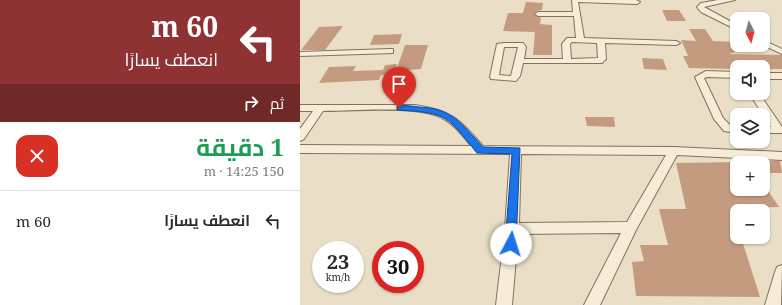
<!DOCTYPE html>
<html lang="ar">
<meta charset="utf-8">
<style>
body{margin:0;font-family:"Noto Serif",Cairo,serif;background:#f7f7f7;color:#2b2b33;direction:rtl;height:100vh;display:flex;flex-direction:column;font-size:15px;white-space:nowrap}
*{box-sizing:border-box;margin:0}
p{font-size:13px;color:#7c7c81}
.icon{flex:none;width:22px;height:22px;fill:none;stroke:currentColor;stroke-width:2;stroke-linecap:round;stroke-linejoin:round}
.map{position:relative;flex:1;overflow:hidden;direction:ltr}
.sheet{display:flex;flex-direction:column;background:#fff;width:300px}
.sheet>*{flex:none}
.banner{background:#8e3234;color:#fff;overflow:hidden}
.needle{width:26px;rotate:174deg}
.buttons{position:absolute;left:430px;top:12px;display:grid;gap:8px}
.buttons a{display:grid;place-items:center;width:40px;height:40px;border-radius:8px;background:#fff;box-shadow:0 1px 3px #0004;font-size:20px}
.speed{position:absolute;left:12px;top:241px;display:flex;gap:8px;font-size:20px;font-weight:700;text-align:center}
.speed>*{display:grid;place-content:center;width:52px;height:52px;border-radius:50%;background:#fff;box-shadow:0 1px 3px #0004;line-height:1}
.speed small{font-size:10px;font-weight:400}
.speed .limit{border:6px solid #d22;background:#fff;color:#111}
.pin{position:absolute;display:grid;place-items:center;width:34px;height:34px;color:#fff;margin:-41px -17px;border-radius:50% 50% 50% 0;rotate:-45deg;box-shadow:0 0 4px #0007}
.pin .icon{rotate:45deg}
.me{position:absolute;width:44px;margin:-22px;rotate:5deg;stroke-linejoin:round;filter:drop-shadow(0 0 3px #0008)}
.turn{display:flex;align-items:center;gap:14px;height:84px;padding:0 16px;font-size:18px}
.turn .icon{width:52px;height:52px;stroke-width:2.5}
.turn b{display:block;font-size:28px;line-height:34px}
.then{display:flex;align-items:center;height:38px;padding:0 16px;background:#0003;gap:8px;font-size:15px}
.round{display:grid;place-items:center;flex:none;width:42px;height:42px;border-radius:12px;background:#f7f7f7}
.summary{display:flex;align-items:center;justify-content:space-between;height:68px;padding:0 16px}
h1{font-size:24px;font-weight:700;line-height:30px;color:#1e9e55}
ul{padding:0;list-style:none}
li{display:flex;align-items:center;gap:12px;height:60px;padding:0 16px;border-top:1px solid #e1e1e2}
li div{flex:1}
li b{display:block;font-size:15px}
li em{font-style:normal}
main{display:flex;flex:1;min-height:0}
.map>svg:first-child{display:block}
.building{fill:#c59b7f}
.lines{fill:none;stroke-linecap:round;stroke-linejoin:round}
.minor-casing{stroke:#84715d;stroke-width:2}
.minor{fill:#f6ecd8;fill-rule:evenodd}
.route{fill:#1a73e8;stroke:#114b97}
</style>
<main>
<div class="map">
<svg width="482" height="305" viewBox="0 0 482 305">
<rect width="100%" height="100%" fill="#eadfc6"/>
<g class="building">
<path d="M226 2 243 3 242 10 237 11 234 14 241 18 240 24 252 25V55H233L235 32 203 31 208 13H223Z"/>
<path d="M362 10H379L386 21H367Z"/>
<path d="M43 26 25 50H1L19 27Z"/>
<path d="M389 29H405L413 41 437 42V51L429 54 482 55V69H463V67H437V69L389 68 383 56H388L381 40 396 41Z"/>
<path d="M102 34 99 44 70 45 74 35Z"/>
<path d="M105 45H128L121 69 96 71Z"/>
<path d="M342 58 363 59 367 70 344 69Z"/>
<path d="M97 64 93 75H81L79 80 19 83 29 67 56 66 53 71 83 70 85 65Z"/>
<path d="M285 117H314L315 127 287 126Z"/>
<path d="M463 161H480L482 173H463Z"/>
<path d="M437 162V189H467L479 207 446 208 447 211H437V237H441L460 297 336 296 332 262 344 261 340 245H368L359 209H386L376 163Z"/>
</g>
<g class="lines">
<g class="minor-casing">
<g id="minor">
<path d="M272 0H336L340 2 337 4 278 2 284 38 376 41 380 43 376 45 305 43 306 59 302 63H223L220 76 216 81 191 79 190 77 197 44 204 43H223L226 47 224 59H263L262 44 267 38H276L274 16H238L235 14 238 12H273ZM272 42 297 43 298 58 271 59 270 44ZM204 47H218L211 76 199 75Z"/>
<path d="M418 0H435L404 7 437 25V30L401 12 397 7 401 3Z"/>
<path d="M463 40 482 49V54L463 45Z"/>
<path d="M90 49H93V53L0 56V52Z"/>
<path d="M406 71 437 72V78L407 77 404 78 423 118 431 126 437 127V133L424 131 414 119 395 77Z"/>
<rect x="463" y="73" width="19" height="6"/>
<path d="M449 93H459L482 127V133H463V127H471Z"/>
<path d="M0 105H115C151 110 160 119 183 146L374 147 482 152V160L377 155 336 230 300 305H284L321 233 218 234 212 305H196L205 229 210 154 0 153V145L171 146C163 136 154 124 142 118 119 105 52 111 23 111L4 139 0 141V129L13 111H0ZM221 154 366 155 327 222 219 223Z"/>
<path d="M482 265 481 305H465L475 272 477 267Z"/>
</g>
</g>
<use href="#minor" class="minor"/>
</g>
<path class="route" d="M97 106C104 105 112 106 119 107 152 108 162 124 183 147L220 148 216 244 215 248 211 249 207 248 205 244 212 154 177 153C147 116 148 113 99 110H97Z"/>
</svg>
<div class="buttons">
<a><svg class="needle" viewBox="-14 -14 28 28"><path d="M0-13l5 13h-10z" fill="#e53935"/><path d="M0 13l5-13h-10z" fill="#7c7c81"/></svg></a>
<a><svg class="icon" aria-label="sound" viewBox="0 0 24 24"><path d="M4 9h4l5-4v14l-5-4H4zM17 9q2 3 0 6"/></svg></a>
<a><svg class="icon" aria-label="layers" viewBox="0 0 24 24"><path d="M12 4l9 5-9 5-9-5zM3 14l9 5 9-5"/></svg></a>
<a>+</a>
<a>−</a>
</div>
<div class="speed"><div>23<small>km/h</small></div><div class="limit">30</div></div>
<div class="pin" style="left:99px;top:108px;background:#d93025"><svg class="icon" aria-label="arrive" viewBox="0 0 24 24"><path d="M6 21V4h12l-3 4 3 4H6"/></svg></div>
<svg class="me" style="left:211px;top:244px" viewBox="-20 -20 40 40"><circle r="19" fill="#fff"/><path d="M0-13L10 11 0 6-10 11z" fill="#1a73e8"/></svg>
</div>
<section class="sheet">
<div class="banner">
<div class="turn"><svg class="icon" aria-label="left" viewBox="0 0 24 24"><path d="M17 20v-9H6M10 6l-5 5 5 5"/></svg><div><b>60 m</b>انعطف يسارًا</div></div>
<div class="then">ثم<svg class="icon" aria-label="right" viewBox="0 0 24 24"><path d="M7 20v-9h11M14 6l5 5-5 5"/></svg></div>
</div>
<div class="summary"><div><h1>1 دقيقة</h1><p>150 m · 14:25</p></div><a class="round" style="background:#d93025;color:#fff"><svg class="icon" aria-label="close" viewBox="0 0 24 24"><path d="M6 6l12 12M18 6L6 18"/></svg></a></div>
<ul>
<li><svg class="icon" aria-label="left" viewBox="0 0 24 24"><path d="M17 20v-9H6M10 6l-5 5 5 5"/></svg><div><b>انعطف يسارًا</b></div><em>60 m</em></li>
</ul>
</section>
</main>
